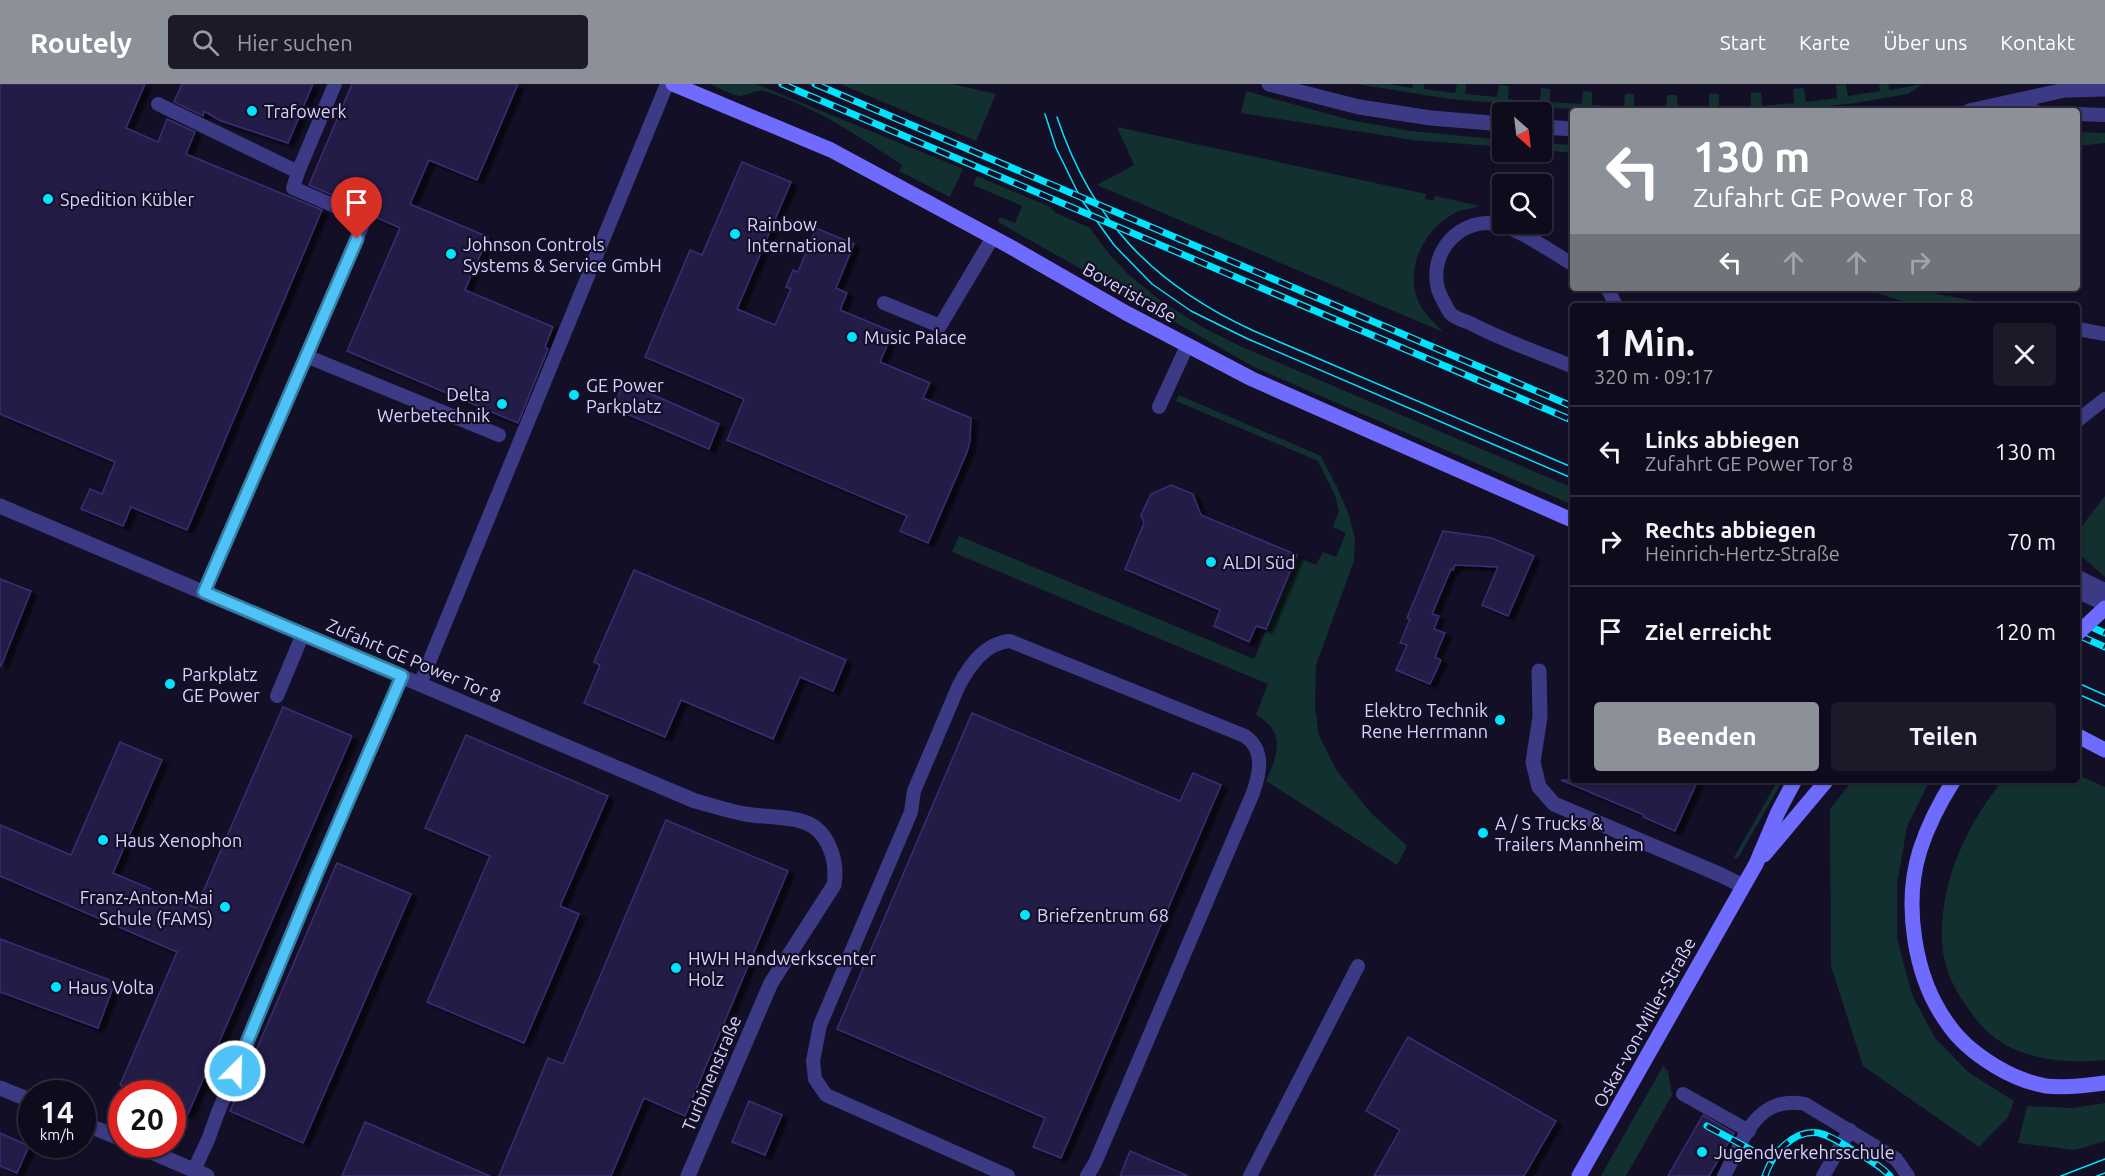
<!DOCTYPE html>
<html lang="de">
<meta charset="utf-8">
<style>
body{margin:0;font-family:Ubuntu,sans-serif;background:#1c1929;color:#f1f3f6;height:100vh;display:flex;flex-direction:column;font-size:22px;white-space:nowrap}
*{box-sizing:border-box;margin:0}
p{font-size:20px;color:#9b9ba3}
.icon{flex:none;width:33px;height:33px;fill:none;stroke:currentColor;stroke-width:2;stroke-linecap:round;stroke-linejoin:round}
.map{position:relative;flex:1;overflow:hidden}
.drawer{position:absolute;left:1570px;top:219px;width:510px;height:480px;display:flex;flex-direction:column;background:#0e0b1c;border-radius:6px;box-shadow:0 2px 4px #0004,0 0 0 2px #2e2b3b}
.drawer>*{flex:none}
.banner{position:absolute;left:1570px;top:24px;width:510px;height:183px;border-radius:6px;box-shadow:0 2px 4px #0004,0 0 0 2px #2e2b3b;background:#8c9099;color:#fff;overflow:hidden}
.needle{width:39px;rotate:152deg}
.buttons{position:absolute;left:1492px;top:18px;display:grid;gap:12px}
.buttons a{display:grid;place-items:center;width:60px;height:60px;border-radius:6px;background:#0e0b1c;box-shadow:0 2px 4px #0004,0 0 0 2px #2e2b3b;font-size:30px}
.speed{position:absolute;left:18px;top:996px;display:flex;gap:12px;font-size:30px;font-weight:700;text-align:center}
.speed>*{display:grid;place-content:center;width:78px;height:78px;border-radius:50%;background:#0e0b1c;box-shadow:0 2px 4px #0004,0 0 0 2px #2e2b3b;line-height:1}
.speed small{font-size:15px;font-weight:400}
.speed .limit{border:9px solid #d22;background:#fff;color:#111}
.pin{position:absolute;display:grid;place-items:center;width:51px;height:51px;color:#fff;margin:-62px -26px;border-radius:50% 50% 50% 0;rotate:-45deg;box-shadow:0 0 6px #0007}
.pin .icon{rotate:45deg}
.me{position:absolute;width:66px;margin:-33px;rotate:23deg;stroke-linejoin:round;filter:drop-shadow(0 0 4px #0008)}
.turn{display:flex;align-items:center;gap:21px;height:126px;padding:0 24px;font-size:27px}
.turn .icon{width:78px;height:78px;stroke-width:2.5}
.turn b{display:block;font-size:42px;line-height:51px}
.lanes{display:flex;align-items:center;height:57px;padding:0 24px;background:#0003;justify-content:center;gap:30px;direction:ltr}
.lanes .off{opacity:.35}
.round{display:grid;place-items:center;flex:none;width:63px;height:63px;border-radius:6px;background:#1c1929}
.summary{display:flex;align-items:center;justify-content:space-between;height:102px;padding:0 24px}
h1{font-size:36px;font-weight:600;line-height:45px}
.primary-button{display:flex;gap:12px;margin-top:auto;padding:12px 24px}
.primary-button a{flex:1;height:69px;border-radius:6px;background:#8c9099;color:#fff;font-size:24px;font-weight:600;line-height:69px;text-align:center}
.primary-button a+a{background:#1c1929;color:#f1f3f6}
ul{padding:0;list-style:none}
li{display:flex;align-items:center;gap:18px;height:90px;padding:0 24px;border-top:2px solid #2e2b3b}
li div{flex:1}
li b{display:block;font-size:22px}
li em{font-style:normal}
header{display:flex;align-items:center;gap:36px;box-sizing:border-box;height:84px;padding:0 30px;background:#8c9099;color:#fff}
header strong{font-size:28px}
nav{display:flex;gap:33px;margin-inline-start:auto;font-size:21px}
.search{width:420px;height:54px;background:#1c1929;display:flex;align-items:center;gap:15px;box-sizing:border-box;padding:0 21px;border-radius:6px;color:#9b9ba3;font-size:22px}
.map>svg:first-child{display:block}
.green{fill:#12302f}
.building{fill:#241b47;stroke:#3b2d73;stroke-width:1.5;filter:url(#shadow)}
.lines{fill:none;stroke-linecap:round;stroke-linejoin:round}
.service{stroke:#3d3a85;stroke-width:14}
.minor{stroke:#3d3a85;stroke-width:15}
.tertiary{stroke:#3d3a85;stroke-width:15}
.secondary{stroke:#6f6bff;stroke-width:15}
.tram{stroke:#00e5ff;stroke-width:1.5}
.rail-casing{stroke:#00e5ff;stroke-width:7}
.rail{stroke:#130f26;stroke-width:4.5;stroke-dasharray:14;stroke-linecap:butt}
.secondary-bridge{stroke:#6f6bff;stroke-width:15}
.route-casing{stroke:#337fa1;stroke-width:15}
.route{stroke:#4fc3f7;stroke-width:10}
.poi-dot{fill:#00e5ff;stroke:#130f26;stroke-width:2}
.labels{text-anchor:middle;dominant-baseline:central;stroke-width:4.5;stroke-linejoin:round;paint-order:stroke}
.poi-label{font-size:18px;fill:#d9d4ff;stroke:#130f26;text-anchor:start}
.street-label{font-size:18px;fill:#d9d4ff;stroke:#130f26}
</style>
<header>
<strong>Routely</strong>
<div class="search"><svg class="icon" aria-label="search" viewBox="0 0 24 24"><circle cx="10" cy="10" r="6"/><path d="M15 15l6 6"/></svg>Hier suchen</div>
<nav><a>Start</a><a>Karte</a><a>Über uns</a><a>Kontakt</a></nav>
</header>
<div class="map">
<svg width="2105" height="1092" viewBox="0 0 2105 1092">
<defs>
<filter id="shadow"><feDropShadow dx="6" dy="4" stdDeviation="1.5" flood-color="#0009"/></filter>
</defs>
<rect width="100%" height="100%" fill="#130f26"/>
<g class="green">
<path d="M709 0H756L963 85 950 113 899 87 902 81C858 52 818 24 767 8 755 4 750 11 740 12 734 12 716 2 709 0Z"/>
<path d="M840 0H952L996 10 976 57Z"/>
<path d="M1356 0H1389L1412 4 1413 0H1424V5L1455 9 1457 0H1466L1465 10 1497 13 1499 1 1509 2 1508 15 1540 18 1541 4 1550 5V18L1582 20 1583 7 1592 8V21L1624 23 1625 10H1634V23L1666 24 1667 11H1677L1678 24 1709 23V10H1719V23L1751 22V9L1761 8 1762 22 1794 19 1793 5 1804 4 1806 18 1837 14 1836 1 1846 0 1848 12 1880 7 1879 0H1888L1890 6 1923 0 1908 10 1856 19 1783 27H1596L1450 15Z"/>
<path d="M1246 7 1350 36 1411 47 1503 56V63L1413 56 1241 29Z"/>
<path d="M1117 43 1426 110 1425 115 1433 117 1435 112 1480 122C1472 125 1464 125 1457 128 1425 143 1403 185 1419 219 1424 230 1435 239 1443 248L1097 101 1134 81Z"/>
<path d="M2078 48 2105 49V59L2078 62Z"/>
<path d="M1542 59 1573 61V69L1542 66Z"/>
<path d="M977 92 1050 123 1056 129 1090 144 1109 170 1129 191 1161 217 1204 244 1242 263 1573 404V421L1256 284 998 138 1000 133 1015 139 1022 122 973 101Z"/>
<path d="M1861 204H1906L2001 222H1918Z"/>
<path d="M1179 311 1321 372 1338 405 1349 431 1355 455 1354 477 1316 581 1315 623 1319 652 1337 687 1370 728 1407 762 1397 781 1266 697C1278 671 1286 647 1256 631L1268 600 952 468 959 452 1254 575 1297 473 1316 481 1323 468 1336 473 1346 449 1333 443 1339 427 1335 411 1318 377 1176 317Z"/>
<path d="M2105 412V493L2078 469V447Z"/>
<path d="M2078 691 2105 703V976C2066 980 2024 977 1991 951 1981 943 1972 930 1965 920 1952 902 1942 878 1942 856 1940 798 1967 740 2003 696H2078Z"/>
<path d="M1778 696H1783L1738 774 1733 775Z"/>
<path d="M1853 696H1930L1907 743 1897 800V854L1912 911 1935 954 1968 988 2014 1017 2008 1033 1979 1063 1863 982 1831 882 1830 725Z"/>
<path d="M1663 982 1668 987 1672 1011 1626 1092H1601Z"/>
<path d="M2105 1019V1057L2075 1066 2018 1059 2027 1022 2073 1024Z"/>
</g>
<g class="building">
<path d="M0 0H145L126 44 158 58 167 35 195 48 186 70 322 126 187 446 131 423 123 442 81 425 90 405 102 410 115 378 0 330Z"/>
<path d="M182 0H313L288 59 221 37 204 27 203 32 174 18Z"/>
<path d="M352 0H518L477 96 429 76 410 120 488 153 465 206 553 243 545 263 548 265 518 339 347 267 400 144 373 132 369 127 309 101Z"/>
<path d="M742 78 791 98 737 225 775 241 791 205 786 203 793 186 798 188 816 144 854 160 836 204 847 209 840 226 893 248 880 278 930 299 923 314 971 334 970 357 967 368 928 459 900 447 907 432 727 356 744 315 645 273 690 166 702 171Z"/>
<path d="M624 298 719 340 709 365 613 324Z"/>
<path d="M1171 401 1193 410 1201 431 1297 471 1266 545 1256 542 1249 558 1214 542 1220 526 1125 485 1144 439 1141 431 1151 410Z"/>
<path d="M1443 447 1492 454 1534 472 1508 532 1482 521 1498 483 1455 481 1453 486 1451 485 1432 530 1439 532 1434 545 1445 549 1435 573 1441 576 1430 600 1396 586 1407 561 1400 559 1410 535 1407 534Z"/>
<path d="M634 486 846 576 833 607 800 593 773 655 681 616 665 653 584 619 600 581 594 578Z"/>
<path d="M0 495 31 507 1 582H0Z"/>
<path d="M283 623 352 652 188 1030 172 1024V1010H140L120 1001 177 868 0 792V741L71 771 120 658 162 676 113 789 196 824Z"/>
<path d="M972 629 1180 717 1193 689 1221 701 1061 1074 1033 1063 1045 1034 837 945Z"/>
<path d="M466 651 608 712 560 822 579 830 524 959 427 918 490 772 425 744Z"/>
<path d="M1561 696H1698L1675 747 1643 733 1644 731Z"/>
<path d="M666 736 788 787 685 1032 644 1014 611 1092H499L548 974 563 980Z"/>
<path d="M337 779 411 810 303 1059 230 1027Z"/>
<path d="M0 855 115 898 98 944 0 908Z"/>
<path d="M1408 953 1556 1037 1524 1092H1374L1400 1046 1366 1027Z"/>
<path d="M749 1017 782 1031 765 1071 732 1058Z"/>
<path d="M1703 1031 1734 1049 1709 1092H1668Z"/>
<path d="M365 1038 490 1092H342Z"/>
<path d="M0 1049 29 1062 17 1089 0 1082Z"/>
<path d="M1130 1067 1188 1092H1120Z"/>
</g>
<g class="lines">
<g class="service">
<path d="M158 20 298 88 335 0"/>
<path d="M1997 23 2035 27"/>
<path d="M2078 30 2105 31"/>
<path d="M1574 181C1551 168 1513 139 1487 139 1447 140 1423 185 1444 218 1446 222 1448 227 1451 230 1456 235 1466 237 1472 240 1504 257 1540 269 1574 283"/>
<path d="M1606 204 1609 207 1616 222"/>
<path d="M884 219 940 242 993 153"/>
<path d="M2078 245 2105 250"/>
<path d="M306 272 499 351"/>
<path d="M1159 323 1187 262"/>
<path d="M2078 336 2105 315"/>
<path d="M2078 493 2105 506"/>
<path d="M204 508 365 135 293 104 298 88"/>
<path d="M2078 508 2105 520"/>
<path d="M420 600 667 0"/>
<path d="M277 612 303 550"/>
<path d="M1683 1010 1749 1047"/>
<path d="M194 1086 208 1056 217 1031 317 789 402 592"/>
<path d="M1008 1092 826 1011 815 995 813 977 820 941 911 728 914 707 959 601C970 581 985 559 1010 557L1245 652C1265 666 1260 689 1253 709L1095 1079 1087 1092"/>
<path d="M1250 1092 1358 882"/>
<path d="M1724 1092C1743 1057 1756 1010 1805 1020L1896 1075 1908 1092"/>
<path d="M1823 1092 1850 1046"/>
</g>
<g class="minor">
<path d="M0 422 695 717C711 721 728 727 745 730 763 733 783 732 801 737 828 744 838 776 834 801L771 899 688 1092"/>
<path d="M1539 587 1540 633 1533 678 1539 703 1554 720 1721 791 1743 802"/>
<path d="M0 1004 32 1017"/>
<path d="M82 1039 122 1055"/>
<path d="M133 1060 207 1092"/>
</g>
<g class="tertiary">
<path d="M1269 0 1359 23 1431 34 1503 40"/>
<path d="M1969 27 2065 6 2105 5"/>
<path d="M1542 43 1574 45"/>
</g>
<g class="secondary">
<path d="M673 0 831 66 1009 162 1126 229 1252 295 1574 437"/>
<path d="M2078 652 2105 666"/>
<path d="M1954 696C1940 718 1928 741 1920 766 1903 820 1914 894 1948 940 1960 958 1977 971 1995 982 2010 991 2029 999 2046 1002 2066 1004 2085 1002 2105 999"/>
<path d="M1764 771 1827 696"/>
<path d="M1579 1092 1756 780 1778 728 1795 696"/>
</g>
<g class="tram">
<path d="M1045 30 1056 64 1081 115 1114 161 1152 200 1191 227 1248 255 1574 395"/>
<path d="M1057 33C1092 138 1154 201 1254 247L1574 384"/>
<path d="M2078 599 2105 611"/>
<path d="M2078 610 2105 622"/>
<path d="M2061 1092 2105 1075"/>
<path d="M2097 1092 2105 1089"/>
</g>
<g class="rail-casing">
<g id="rail">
<path d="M782 0 1574 337"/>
<path d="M815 0 1574 323"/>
<path d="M2078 537 2105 549"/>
<path d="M2078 551 2105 563"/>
<path d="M1707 1042 1761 1071 1769 1070 1779 1066"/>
<path d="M1765 1092C1772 1070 1793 1045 1819 1049 1832 1052 1844 1061 1856 1068 1868 1075 1880 1081 1890 1092"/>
</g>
</g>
<use href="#rail" class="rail"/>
<path class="secondary-bridge" d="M2078 549 2105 524"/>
</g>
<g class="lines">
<g class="route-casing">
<path id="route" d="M235 987 317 789 402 592 204 508 357 155"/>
</g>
<use href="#route" class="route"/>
</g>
<g class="poi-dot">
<circle cx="252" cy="27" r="6"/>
<circle cx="48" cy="115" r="6"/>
<circle cx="735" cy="150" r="6"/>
<circle cx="451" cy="170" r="6"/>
<circle cx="852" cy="253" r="6"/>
<circle cx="574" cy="311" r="6"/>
<circle cx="502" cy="320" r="6"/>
<circle cx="1211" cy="478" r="6"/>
<circle cx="170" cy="600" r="6"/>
<circle cx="1500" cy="636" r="6"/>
<circle cx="1483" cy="749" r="6"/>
<circle cx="103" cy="756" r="6"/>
<circle cx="225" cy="823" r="6"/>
<circle cx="1025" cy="831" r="6"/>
<circle cx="676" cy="884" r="6"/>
<circle cx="56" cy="903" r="6"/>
<circle cx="1702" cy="1068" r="6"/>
</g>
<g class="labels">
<g class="poi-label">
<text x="264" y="27">Trafowerk</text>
<text x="60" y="115">Spedition Kübler</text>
<text x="747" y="140">Rainbow<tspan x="747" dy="21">International</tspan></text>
<text x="463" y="160">Johnson Controls<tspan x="463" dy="21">Systems &amp; Service GmbH</tspan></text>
<text x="864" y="253">Music Palace</text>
<text x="586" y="301">GE Power<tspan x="586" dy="21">Parkplatz</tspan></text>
<text x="490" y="310" text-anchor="end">Delta<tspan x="490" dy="21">Werbetechnik</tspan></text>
<text x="1223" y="478">ALDI Süd</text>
<text x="182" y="590">Parkplatz<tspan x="182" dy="21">GE Power</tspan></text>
<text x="1488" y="626" text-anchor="end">Elektro Technik<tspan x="1488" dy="21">Rene Herrmann</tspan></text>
<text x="1495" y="739">A / S Trucks &amp;<tspan x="1495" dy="21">Trailers Mannheim</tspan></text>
<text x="115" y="756">Haus Xenophon</text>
<text x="213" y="813" text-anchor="end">Franz-Anton-Mai<tspan x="213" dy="21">Schule (FAMS)</tspan></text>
<text x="1037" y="831">Briefzentrum 68</text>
<text x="688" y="874">HWH Handwerkscenter<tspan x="688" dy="21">Holz</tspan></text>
<text x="68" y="903">Haus Volta</text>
<text x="1714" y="1068">Jugendverkehrsschule</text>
</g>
<g class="street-label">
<text transform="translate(1130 208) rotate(29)">Boveristraße</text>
<text transform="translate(414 576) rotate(23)">Zufahrt GE Power Tor 8</text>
<text transform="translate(1644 938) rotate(-61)">Oskar-von-Miller-Straße</text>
<text transform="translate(711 989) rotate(-67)">Turbinenstraße</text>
</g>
</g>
</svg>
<div class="buttons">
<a><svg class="needle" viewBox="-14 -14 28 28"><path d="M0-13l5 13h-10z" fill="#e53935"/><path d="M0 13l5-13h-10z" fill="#9b9ba3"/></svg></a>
<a><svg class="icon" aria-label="search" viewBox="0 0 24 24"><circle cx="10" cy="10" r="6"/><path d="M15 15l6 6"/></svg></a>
</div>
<div class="speed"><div>14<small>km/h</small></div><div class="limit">20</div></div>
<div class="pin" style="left:357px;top:155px;background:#d93025"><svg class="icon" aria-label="arrive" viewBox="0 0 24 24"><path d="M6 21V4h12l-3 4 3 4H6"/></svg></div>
<svg class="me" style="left:235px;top:987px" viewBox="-20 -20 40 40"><circle r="17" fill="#4fc3f7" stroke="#fff" stroke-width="3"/><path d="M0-11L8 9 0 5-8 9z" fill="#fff"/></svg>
<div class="banner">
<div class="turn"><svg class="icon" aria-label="left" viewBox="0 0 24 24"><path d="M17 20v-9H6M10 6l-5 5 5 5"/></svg><div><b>130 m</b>Zufahrt GE Power Tor 8</div></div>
<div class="lanes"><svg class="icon" aria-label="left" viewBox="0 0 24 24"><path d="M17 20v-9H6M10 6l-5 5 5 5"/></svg><svg class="icon off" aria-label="ahead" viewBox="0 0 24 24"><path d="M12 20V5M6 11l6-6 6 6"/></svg><svg class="icon off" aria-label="ahead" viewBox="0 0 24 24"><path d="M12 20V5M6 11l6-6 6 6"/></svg><svg class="icon off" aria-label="right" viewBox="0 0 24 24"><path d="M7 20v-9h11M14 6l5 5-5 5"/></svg></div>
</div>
<section class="drawer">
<div class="summary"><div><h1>1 Min.</h1><p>320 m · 09:17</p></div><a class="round"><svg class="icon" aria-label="close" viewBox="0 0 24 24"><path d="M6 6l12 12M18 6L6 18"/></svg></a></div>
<ul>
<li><svg class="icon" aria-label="left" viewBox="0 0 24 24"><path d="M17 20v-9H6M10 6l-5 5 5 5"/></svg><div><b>Links abbiegen</b><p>Zufahrt GE Power Tor 8</p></div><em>130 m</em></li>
<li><svg class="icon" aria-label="right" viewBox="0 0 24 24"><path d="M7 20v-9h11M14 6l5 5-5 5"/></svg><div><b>Rechts abbiegen</b><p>Heinrich-Hertz-Straße</p></div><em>70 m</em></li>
<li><svg class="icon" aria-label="arrive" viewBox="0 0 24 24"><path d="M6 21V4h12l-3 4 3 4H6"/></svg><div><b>Ziel erreicht</b></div><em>120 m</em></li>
</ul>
<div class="primary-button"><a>Beenden</a><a>Teilen</a></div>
</section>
</div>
